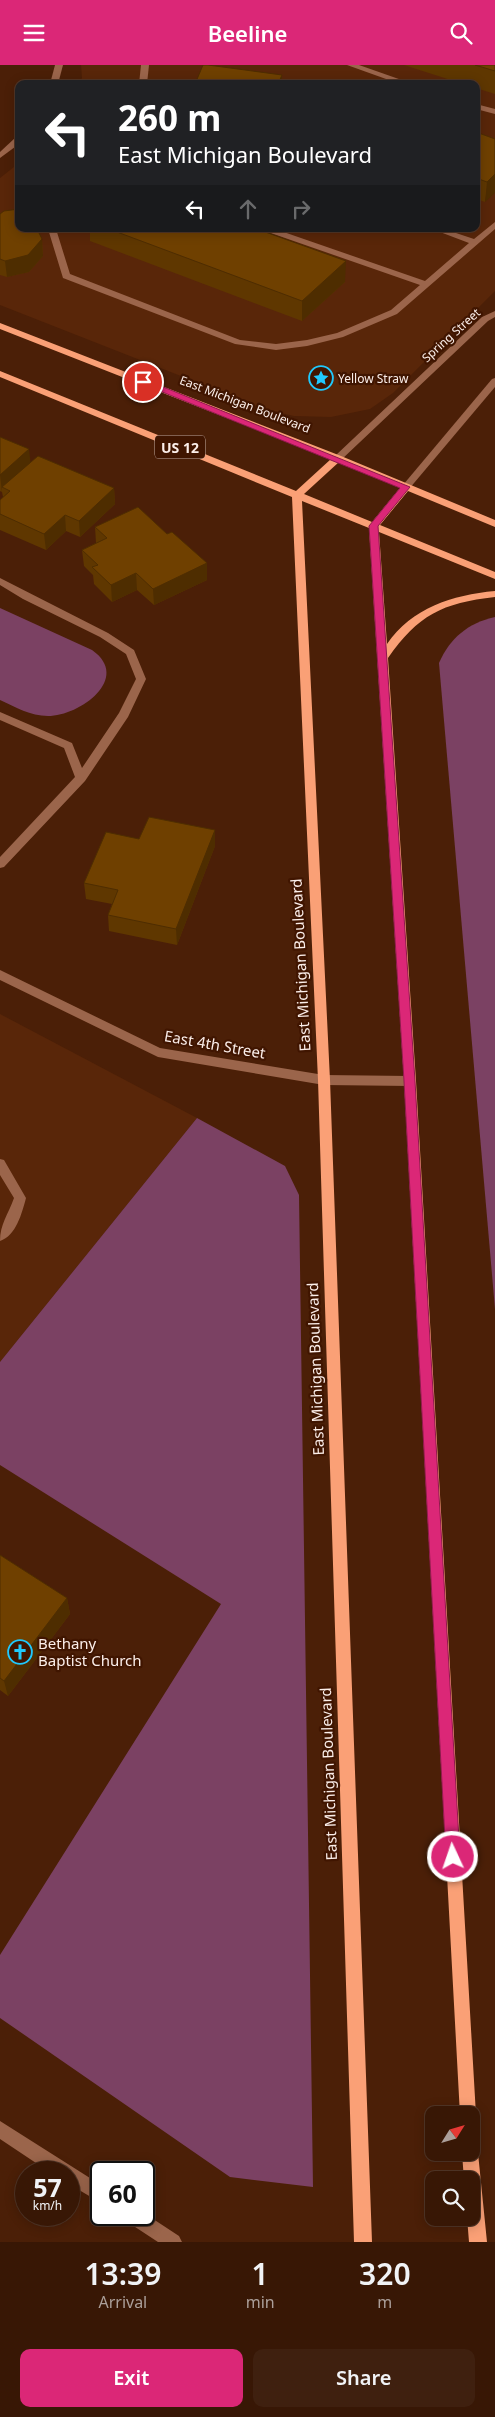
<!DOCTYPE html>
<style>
body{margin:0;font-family:"Noto Sans",sans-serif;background:#3f200f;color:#f1f3f6;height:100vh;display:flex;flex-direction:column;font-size:19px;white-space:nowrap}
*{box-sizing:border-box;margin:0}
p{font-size:16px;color:#ab9f9a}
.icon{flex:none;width:28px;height:28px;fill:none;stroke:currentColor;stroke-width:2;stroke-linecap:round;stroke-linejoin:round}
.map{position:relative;height:2177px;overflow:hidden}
.sheet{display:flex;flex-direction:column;background:#381705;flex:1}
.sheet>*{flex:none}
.banner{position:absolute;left:15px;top:15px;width:465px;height:152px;border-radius:10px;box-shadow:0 2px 12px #0003,0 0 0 1px #523627;background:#202124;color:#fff;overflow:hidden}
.needle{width:32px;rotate:53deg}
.tools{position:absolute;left:425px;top:2041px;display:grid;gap:10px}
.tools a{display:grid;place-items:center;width:55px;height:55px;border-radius:10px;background:#381705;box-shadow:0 2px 12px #0003,0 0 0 1px #523627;font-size:25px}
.speed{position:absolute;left:15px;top:2096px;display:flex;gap:10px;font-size:25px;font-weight:700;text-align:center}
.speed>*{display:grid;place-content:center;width:65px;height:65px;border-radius:50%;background:#381705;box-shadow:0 2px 12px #0003,0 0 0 1px #523627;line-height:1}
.speed small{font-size:12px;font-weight:400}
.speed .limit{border:2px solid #111;border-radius:8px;background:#fff;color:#111}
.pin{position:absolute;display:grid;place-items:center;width:42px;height:42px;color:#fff;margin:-21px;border:2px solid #fff;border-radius:50%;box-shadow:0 1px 5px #0007}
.me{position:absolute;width:55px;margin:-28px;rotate:357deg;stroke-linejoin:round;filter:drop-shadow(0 0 4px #0008)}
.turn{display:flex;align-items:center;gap:18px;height:105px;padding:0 20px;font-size:22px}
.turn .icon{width:65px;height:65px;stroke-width:2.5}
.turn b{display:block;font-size:35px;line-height:42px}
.lanes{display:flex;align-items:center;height:48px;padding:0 20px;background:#0003;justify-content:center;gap:25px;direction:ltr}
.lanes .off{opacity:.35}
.eta{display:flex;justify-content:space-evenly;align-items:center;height:85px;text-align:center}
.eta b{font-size:30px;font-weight:600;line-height:35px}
.action{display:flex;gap:10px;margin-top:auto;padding:10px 20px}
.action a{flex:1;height:58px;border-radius:10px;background:#db2777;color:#fff;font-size:20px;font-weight:600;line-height:58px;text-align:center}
.action a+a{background:#3f200f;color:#f1f3f6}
header{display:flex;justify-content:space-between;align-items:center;height:65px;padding:0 20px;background:#db2777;color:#fff;font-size:22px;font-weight:600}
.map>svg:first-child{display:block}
.built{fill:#592609}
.green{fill:#7b4163}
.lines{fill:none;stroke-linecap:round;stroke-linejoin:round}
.service{fill:#9b654b;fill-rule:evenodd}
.minor{fill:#9b654b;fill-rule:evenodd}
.tertiary{fill:#9b654b;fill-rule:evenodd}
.primary{fill:#faa076;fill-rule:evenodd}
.wall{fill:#5f3700}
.shaded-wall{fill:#4e2d00}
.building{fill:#6f4000;stroke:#4e2d00}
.route{fill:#db2777;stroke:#8e194d}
.labels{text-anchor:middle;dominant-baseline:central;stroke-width:4.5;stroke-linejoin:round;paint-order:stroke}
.far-street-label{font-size:12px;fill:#fbeee9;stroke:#401500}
.far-poi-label{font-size:12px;fill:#fbeee9;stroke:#401500;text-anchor:start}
.shield{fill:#401500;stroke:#c3ada3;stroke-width:1}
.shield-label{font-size:14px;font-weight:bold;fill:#fbeee9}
.street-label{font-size:15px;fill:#fbeee9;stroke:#401500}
.poi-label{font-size:15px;fill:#fbeee9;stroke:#401500;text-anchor:start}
</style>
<header><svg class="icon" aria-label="menu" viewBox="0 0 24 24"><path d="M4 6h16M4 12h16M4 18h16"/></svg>Beeline<svg class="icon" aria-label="search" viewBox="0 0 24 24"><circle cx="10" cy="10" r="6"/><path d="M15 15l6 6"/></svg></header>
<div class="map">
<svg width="495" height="2177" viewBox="0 0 495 2177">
<rect width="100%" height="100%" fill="#4b1f07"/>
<g class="built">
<path d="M81 0H495V226L393 328 370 344 331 352 294 351 265 344 0 240V113L19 98V164H476V19H78L82 13Z"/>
<path d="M0 949 197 1053 0 1297Z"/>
</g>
<g class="green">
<path d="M0 543 92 585C132 613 80 651 48 651 30 651 16 642 0 635Z"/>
<path d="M495 552V1244L439 598C450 573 468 558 495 552Z"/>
<path d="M197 1053 285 1101 299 1130 313 2122 230 2112 0 1953V1890L221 1539 0 1400V1297Z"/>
</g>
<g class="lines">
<g class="service">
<path d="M141 0H149L147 19H139Z"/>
<path d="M347 0H359L413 19H400Z"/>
<path d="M476 39 495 44V49L476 44Z"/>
<path d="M495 157V164L397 249 343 272 307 281 276 285 235 279 63 213 48 164H56L70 209 240 275 276 279 307 275 337 268 391 245 420 220 265 166 264 164H275L425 216 469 178 432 164H444L474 174Z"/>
<path d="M0 1094 4 1095 26 1133C22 1148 16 1171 0 1176 0 1159 8 1150 14 1133L0 1110Z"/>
</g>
<g class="minor">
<path d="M495 246V252L488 256 341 395H335V391L482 252Z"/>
<path d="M495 313V322L409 424H403V420L492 314Z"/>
<path d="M0 513 108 568 134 585 146 614 128 652 85 716 4 802 0 803V792L75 712 64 683 0 655V647L72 678 82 703 119 648 136 614 126 589 100 572 23 534 0 520Z"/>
<path d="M0 905 160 983 324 1010 410 1011 414 1013 416 1016 414 1019 410 1021 324 1020 158 992 0 915Z"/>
<path d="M0 2056 101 2120V2138L69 2119V2108H51L0 2074Z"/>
<path d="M144 2148 179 2171 182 2177H158L126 2156 123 2150H144Z"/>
</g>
<g class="tertiary">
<path d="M55 0H63L58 19H50Z"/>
<path d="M16 72H19V79L0 93V87Z"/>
</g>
<g class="primary">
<path d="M0 258 341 391 495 455V462L408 426 380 460 495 507V514L379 467 387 579C412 543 452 530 495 526V532C442 538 418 550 388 593L416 1016 476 2050 471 2057V2050H460L404 1016 369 463 302 436 330 1015 372 2177H354L318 1015 292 432 0 312V306L296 426 331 394 0 264ZM339 397 400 423 372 457 304 429Z"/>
<path d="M471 2080 476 2082 478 2088 487 2177H469L467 2152H471V2115H464L462 2088H471Z"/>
</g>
</g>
<g class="wall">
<path d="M404 0H495V29L476 23V19H463Z"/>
<path d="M476 67 495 74 485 137 476 134Z"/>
<path d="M0 149 19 164 42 174 43 191 29 207 7 212 0 210Z"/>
<path d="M90 164H257L345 217 302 256 90 176Z"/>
<path d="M0 372 30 397 114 423 115 439 80 472 66 466 46 485 0 465V435L3 432 2 427 0 426Z"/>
<path d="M95 462 207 515 154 540 137 525 112 537 94 519 93 510 84 501 82 485 96 478Z"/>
<path d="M139 774 215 781 177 880 109 866 108 850 112 839 86 834 84 818Z"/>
<path d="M0 1490 67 1533 70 1549 8 1631 0 1625Z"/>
</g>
<g class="shaded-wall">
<path d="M282 10V19H278Z"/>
<path d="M495 109V128L485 137 487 117Z"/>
<path d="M42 174 43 191 29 207 7 212 5 196Z"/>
<path d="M346 196 345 217 302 256V236Z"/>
<path d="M29 384 31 401 2 422V427L0 410Z"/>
<path d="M114 423 115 439 80 472 79 456Z"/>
<path d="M65 450 66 466 46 485 44 469Z"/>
<path d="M207 498V515L154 540 153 524Z"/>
<path d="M136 508 137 525 112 537 111 520Z"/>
<path d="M215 765V781L177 880 176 864Z"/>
<path d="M67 1533 70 1549 8 1631 4 1616Z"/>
</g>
<g class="building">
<path d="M203 0H208L282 10 278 19H195Z"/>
<path d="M475 0H495V6Z"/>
<path d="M476 67 495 74V109L487 117 476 113Z"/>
<path d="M19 144V164H37L42 174 28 190 5 196 0 194V149L4 146Z"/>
<path d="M109 164H257L346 196 302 236Z"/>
<path d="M0 372 29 384 0 410Z"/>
<path d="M38 391 114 423 79 456 65 450 44 469 0 449V435L10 426 2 422Z"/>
<path d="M138 442 167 469 172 467 207 498 153 524 136 508 111 520 92 502 98 500 82 485 107 473 95 462Z"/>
<path d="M149 752 215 765 176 864 108 850 118 825 84 818 106 767 139 774Z"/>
<path d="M0 1490 67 1533 4 1616 0 1613Z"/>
</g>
<path class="route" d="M140 315H146L410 422 378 461 415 1016 460 1792 458 1796 453 1799 448 1796 446 1792 404 1016 369 461 400 423 140 318Z"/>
<defs>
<g id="sight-ring" transform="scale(1.25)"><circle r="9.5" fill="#401500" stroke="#20c9fd" stroke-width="1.5"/><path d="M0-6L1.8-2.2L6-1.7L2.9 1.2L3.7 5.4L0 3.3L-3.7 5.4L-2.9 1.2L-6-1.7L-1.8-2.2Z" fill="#20c9fd"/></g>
<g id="church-ring" transform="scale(1.25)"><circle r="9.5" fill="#401500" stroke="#20c9fd" stroke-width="1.5"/><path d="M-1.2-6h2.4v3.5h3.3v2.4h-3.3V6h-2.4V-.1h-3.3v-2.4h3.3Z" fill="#20c9fd"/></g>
</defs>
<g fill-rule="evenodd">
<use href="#sight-ring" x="321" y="313"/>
<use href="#church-ring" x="20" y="1587"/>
</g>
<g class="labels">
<g class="far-street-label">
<text transform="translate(451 270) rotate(-42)">Spring Street</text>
<text transform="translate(245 339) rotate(21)">East Michigan Boulevard</text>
</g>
<g class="far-poi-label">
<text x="338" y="313">Yellow Straw</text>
</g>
<rect class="shield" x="155" y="370.5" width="50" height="23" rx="4"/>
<g class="shield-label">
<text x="180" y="382">US 12</text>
</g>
<g class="street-label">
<text transform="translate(300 900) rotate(-93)">East Michigan Boulevard</text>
<text transform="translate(215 979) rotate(10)">East 4th Street</text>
<text transform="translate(315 1304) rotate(-92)">East Michigan Boulevard</text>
<text transform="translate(328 1709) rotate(-92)">East Michigan Boulevard</text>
</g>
<g class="poi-label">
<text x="38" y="1578">Bethany<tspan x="38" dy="17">Baptist Church</tspan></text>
</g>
</g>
</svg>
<div class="tools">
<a><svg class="needle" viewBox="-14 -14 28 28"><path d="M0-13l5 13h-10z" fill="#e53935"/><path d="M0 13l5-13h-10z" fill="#ab9f9a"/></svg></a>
<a><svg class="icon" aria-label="search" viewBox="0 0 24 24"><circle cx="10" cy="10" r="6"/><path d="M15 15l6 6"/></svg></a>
</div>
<div class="speed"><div>57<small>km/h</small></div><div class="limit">60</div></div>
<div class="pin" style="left:143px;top:317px;background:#d93025"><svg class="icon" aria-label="arrive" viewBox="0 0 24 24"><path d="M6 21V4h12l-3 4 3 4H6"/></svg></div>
<svg class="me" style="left:453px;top:1792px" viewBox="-20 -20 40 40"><circle r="17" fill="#db2777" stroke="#fff" stroke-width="3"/><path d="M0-11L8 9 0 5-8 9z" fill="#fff"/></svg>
<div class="banner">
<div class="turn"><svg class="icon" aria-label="left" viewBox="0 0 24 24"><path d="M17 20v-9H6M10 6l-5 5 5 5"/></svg><div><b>260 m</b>East Michigan Boulevard</div></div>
<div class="lanes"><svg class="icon" aria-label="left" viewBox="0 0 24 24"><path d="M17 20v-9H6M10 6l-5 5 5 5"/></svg><svg class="icon off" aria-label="ahead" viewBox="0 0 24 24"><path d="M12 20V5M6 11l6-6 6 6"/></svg><svg class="icon off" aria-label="right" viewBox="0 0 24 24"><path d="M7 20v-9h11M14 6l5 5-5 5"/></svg></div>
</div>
</div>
<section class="sheet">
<div class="eta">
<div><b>13:39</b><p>Arrival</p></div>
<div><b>1</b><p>min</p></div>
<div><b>320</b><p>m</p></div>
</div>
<div class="action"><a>Exit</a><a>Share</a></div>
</section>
